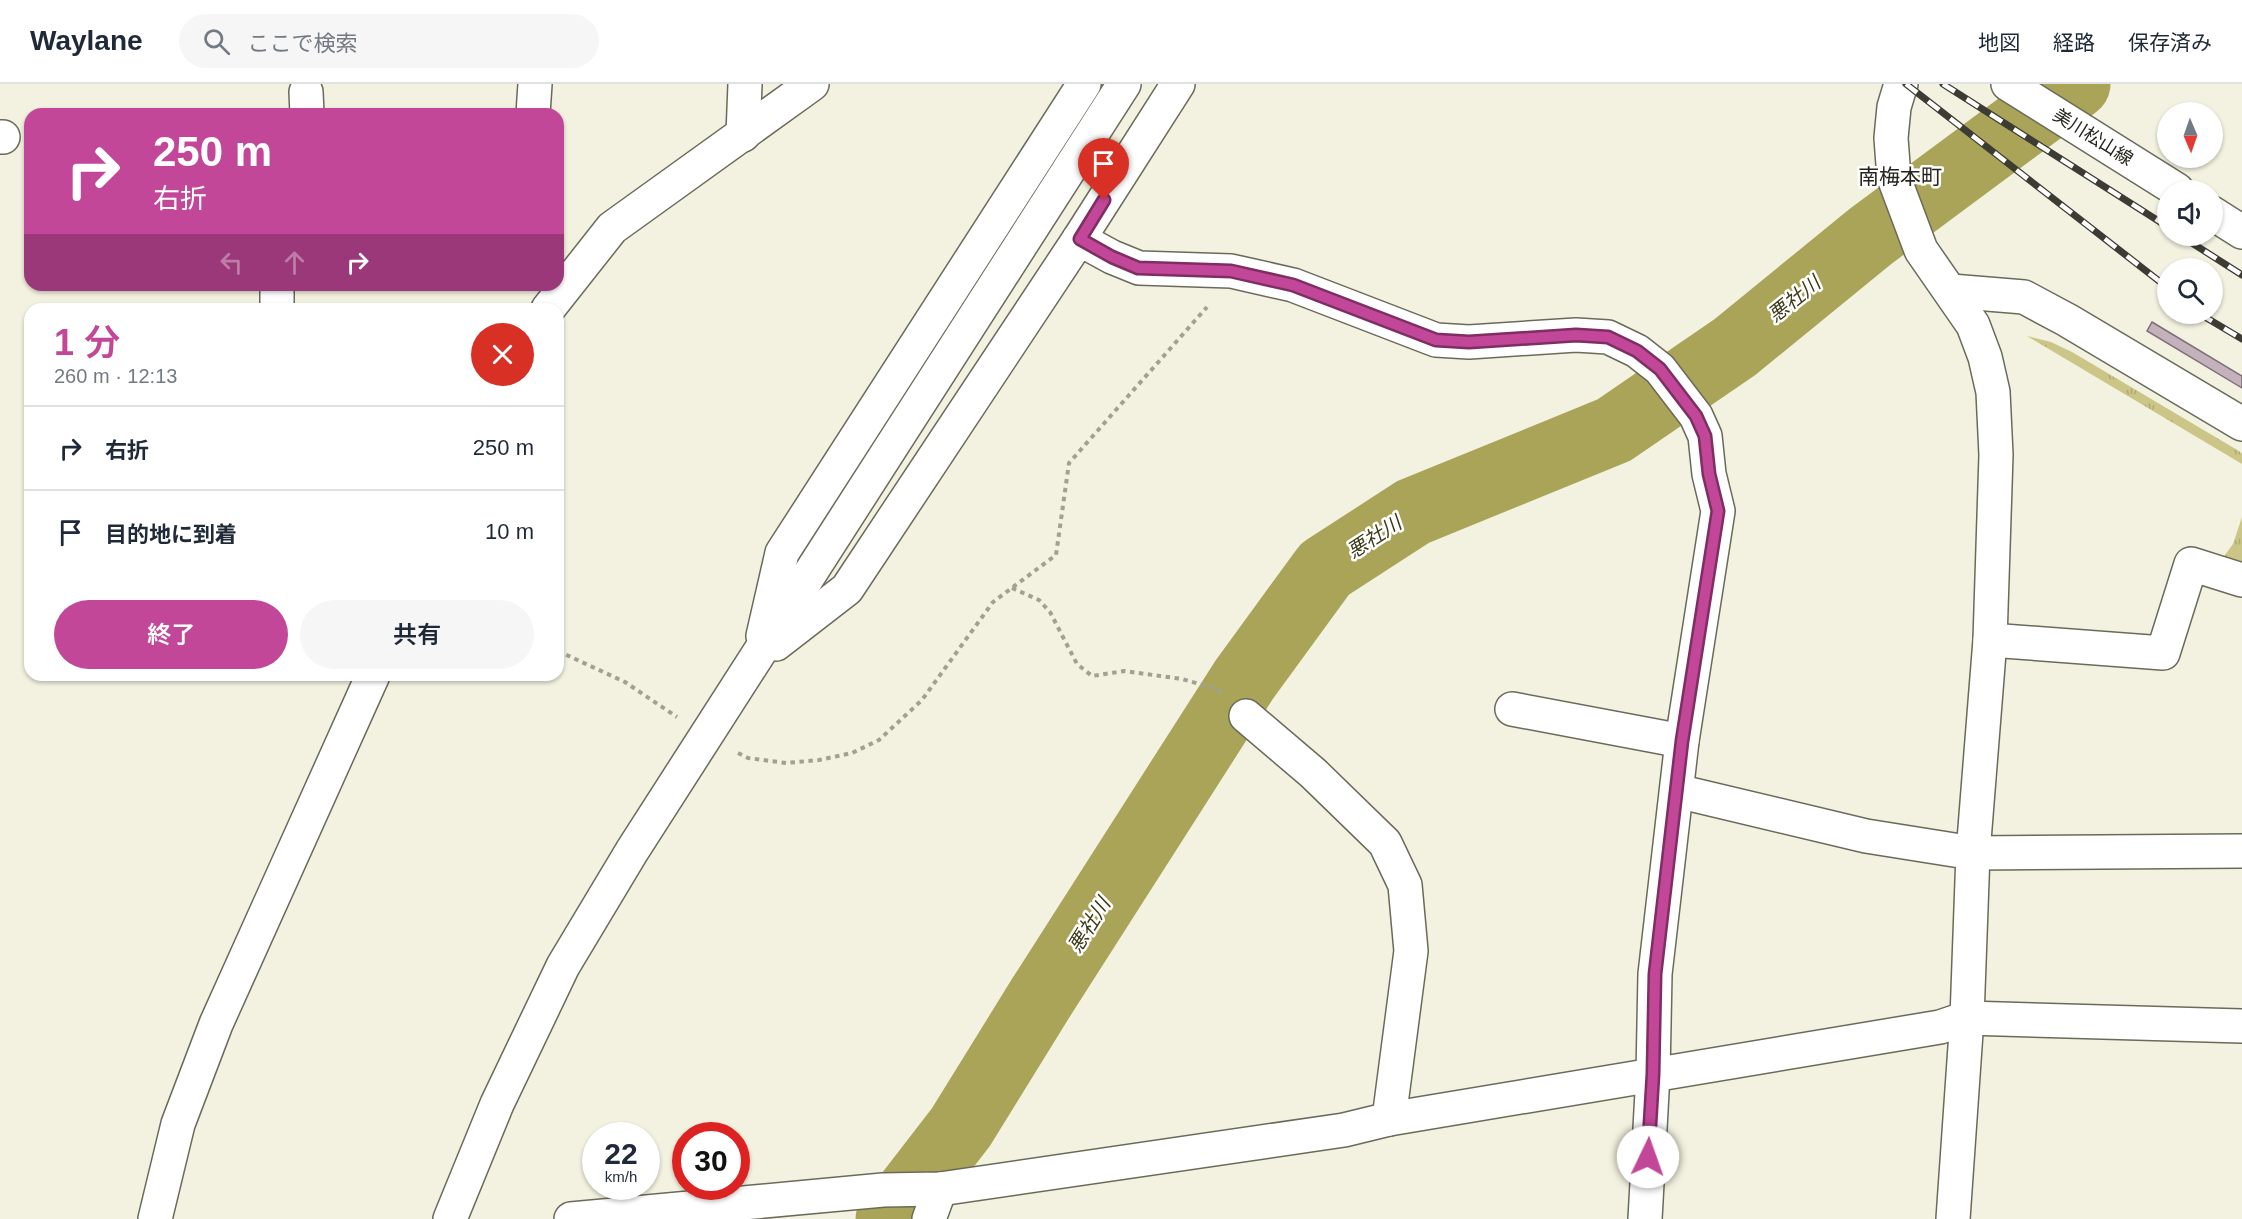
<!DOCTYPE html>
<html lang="ja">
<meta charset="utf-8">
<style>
body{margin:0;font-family:Helvetica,"Noto Sans JP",sans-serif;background:#f6f6f7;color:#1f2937;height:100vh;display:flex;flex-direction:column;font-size:22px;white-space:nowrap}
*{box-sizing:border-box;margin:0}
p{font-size:20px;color:#747a83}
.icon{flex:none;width:33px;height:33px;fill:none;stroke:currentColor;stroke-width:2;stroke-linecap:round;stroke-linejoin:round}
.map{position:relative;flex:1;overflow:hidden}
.drawer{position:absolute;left:24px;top:219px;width:540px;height:378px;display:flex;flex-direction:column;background:#fff;border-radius:18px;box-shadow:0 2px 4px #0004}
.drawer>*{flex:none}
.banner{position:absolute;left:24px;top:24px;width:540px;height:183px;border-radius:18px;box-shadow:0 2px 4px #0004;background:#c24798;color:#fff;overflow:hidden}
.needle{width:39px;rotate:178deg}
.tools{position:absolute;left:2157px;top:18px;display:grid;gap:12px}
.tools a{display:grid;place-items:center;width:66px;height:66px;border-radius:50%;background:#fff;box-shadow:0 2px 4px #0004;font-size:30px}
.speed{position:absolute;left:582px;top:1038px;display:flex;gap:12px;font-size:30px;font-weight:700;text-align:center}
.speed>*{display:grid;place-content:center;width:78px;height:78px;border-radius:50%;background:#fff;box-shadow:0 2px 4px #0004;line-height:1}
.speed small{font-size:15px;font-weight:400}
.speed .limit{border:9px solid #d22;background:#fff;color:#111}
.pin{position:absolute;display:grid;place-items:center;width:51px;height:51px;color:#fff;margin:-62px -26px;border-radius:50% 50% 50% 0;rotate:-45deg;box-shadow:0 0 6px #0007}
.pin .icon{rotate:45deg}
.me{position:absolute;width:66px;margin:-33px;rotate:3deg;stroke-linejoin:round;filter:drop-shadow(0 0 4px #0008)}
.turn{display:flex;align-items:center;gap:21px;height:126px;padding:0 30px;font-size:27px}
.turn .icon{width:78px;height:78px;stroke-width:2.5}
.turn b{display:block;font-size:42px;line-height:51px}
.lanes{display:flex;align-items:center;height:57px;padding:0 30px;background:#0003;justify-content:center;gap:30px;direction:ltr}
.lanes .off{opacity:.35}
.round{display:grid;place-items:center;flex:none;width:63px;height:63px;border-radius:32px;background:#f6f6f7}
.overview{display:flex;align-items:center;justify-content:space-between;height:102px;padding:0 30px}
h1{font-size:36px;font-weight:600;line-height:45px;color:#c24798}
.action{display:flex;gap:12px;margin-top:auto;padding:12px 30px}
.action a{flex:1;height:69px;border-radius:36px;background:#c24798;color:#fff;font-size:24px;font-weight:600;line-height:69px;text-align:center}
.action a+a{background:#f6f6f7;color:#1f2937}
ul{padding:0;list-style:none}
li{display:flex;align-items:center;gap:18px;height:84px;padding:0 30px;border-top:2px solid #e0e1e3}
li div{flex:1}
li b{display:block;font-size:22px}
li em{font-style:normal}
header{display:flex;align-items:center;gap:36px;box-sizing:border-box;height:84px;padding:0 30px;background:#fff;border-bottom:2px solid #e0e1e3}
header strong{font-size:28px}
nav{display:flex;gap:33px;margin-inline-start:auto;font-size:21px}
.search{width:420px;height:54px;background:#f6f6f7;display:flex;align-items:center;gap:15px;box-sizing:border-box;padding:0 21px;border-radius:33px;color:#747a83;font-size:22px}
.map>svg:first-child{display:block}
.grass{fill:url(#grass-tufts)}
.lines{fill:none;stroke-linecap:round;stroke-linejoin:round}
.river{stroke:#aaa458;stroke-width:69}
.building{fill:#c3b1bb;stroke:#7e6e77;stroke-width:1.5}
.minor-casing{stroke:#6b6a5a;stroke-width:36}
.major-casing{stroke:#6b6a5a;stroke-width:36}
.path{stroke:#a1a092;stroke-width:4;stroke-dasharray:4.5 4.5;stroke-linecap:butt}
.minor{stroke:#fff;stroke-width:33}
.major{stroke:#fff;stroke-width:33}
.rail-casing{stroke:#3d3c34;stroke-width:7}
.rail{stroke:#fff;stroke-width:4.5;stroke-dasharray:14;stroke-linecap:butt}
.route-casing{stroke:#7e2e63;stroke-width:15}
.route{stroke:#c24798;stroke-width:10}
.labels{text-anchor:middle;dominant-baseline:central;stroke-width:5;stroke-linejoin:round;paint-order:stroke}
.street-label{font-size:18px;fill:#24231c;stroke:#fff}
.water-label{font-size:20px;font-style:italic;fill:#3c3a18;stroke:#fff}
.quarter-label{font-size:21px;fill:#24231c;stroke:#fff}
</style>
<header>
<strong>Waylane</strong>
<div class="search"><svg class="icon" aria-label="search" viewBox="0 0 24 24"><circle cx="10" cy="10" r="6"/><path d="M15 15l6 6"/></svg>ここで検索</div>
<nav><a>地図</a><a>経路</a><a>保存済み</a></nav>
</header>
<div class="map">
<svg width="2242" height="1135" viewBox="0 0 2242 1135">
<defs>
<pattern id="grass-tufts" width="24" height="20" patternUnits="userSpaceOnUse" patternTransform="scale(1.5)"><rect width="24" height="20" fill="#cbc688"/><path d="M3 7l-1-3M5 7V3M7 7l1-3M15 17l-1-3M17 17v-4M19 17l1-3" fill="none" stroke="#aeaa75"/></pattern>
</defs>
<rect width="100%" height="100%" fill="#f3f2e0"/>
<g class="grass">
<path d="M2027 252 2051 258 2072 268 2239 367 2242 370V380Z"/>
<path d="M2242 433V488L2222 475 2233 460Z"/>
</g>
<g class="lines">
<path class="river" d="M890 1135 961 1043 1042 912 1244 596 1325 485 1413 428 1614 346 1735 263 1871 152 2076 0"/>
</g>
<path class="building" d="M2152 238 2242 292V304L2147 247Z"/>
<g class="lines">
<g class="minor-casing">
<g id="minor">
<path d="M1901 0 1894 23 1891 54 1894 94 1921 166 1973 241 1985 273 1993 308 1996 371 1990 556 1973 769 1967 934 1953 1135"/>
<path d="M306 8 307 30"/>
<path d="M533 30 535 0"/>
<path d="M743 51 745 0"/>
<path d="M0 53H3"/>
<path d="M1079 155 1112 173 1139 184 1231 187 1293 201 1436 256 1469 258 1576 251 1608 253 1637 267 1660 285 1696 332 1705 352 1709 390 1718 427 1682 657 1655 890 1653 990 1645 1135"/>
<path d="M277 201V225"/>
<path d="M1951 207 2024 213 2067 236 2242 340"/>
<path d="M548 225 612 144 812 0"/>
<path d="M763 552 782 469 1084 0"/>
<path d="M1990 556 2163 569 2191 480 2242 496"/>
<path d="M776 560 847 505 1079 155 1178 0"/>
<path d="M1512 625 1682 657"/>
<path d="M1246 632 1313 689 1385 759 1405 801 1411 867 1389 1035"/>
<path d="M1677 707 1866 752 1973 769 2242 767"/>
<path d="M155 1135 178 1040 216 940 373 591"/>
<path d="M450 1135 497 1020 563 882 632 767 1124 0"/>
<path d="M571 1135 883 1106 940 1105 1344 1046 1389 1035 1940 943 1967 934 2242 942"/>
<path d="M929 1135 940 1105"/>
</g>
</g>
<g class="major-casing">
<g id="major">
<path d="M2008 0 2177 106"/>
<path d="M2212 129 2242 148"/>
</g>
</g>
<g class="path">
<path d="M1012 504 1039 516 1050 528 1077 580 1092 592 1124 587 1182 595 1217 605 1221 609"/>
<path d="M558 567 625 598 677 633"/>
<path d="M738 669 748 674 786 679 819 676 852 669 879 656 922 616 993 518 1056 471 1069 379 1207 223"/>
</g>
<use href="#minor" class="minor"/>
<use href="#major" class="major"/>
<g class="rail-casing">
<g id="rail">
<path d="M1906 0 2168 204"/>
<path d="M1943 0 2168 143"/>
<path d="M2181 152 2242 191"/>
<path d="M2200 230 2242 255"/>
</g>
</g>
<use href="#rail" class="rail"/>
</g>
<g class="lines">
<g class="route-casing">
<path id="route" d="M1104 116 1080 155 1112 173 1138 184 1231 187 1293 201 1436 256 1469 258 1576 251 1608 253 1637 267 1660 285 1696 332 1705 352 1709 390 1718 427 1682 657 1655 890 1653 990 1648 1073"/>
</g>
<use href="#route" class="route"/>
</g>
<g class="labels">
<g class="street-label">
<text transform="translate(2093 53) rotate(32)">美川松山線</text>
</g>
<g class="water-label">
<text transform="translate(1794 215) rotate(-39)">悪社川</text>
<text transform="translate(1374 453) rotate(-33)">悪社川</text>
<text transform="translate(1089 841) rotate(-58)">悪社川</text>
</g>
<g class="quarter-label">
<text x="1900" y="92">南梅本町</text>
</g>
</g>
</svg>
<div class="tools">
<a><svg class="needle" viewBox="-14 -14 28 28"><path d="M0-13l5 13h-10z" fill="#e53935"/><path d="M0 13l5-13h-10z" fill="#747a83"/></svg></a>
<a><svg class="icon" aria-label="sound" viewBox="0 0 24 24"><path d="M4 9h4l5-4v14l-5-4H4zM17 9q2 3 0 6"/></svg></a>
<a><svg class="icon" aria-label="search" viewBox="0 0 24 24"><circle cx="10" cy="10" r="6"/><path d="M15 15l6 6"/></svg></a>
</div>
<div class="speed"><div>22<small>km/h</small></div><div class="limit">30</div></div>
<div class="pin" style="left:1104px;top:116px;background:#d93025"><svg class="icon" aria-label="arrive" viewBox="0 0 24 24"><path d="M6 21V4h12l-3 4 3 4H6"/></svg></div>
<svg class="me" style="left:1648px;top:1073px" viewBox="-20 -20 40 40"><circle r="19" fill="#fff"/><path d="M0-13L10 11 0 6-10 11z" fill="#c24798"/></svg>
<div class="banner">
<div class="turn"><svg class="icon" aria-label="right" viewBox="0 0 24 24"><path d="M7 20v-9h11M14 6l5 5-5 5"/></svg><div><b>250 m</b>右折</div></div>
<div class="lanes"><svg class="icon off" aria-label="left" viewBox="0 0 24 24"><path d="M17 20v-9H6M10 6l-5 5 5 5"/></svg><svg class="icon off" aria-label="ahead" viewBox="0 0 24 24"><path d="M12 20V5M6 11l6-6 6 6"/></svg><svg class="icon" aria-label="right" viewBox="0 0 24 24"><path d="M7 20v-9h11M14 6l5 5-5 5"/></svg></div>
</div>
<section class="drawer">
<div class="overview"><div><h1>1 分</h1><p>260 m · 12:13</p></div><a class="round" style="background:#d93025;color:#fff"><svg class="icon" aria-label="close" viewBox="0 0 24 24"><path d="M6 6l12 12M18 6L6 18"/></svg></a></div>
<ul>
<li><svg class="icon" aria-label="right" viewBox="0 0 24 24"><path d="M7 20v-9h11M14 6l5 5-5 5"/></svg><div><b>右折</b></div><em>250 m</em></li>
<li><svg class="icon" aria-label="arrive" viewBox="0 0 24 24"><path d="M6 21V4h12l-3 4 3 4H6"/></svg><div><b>目的地に到着</b></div><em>10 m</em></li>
</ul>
<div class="action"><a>終了</a><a>共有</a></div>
</section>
</div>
